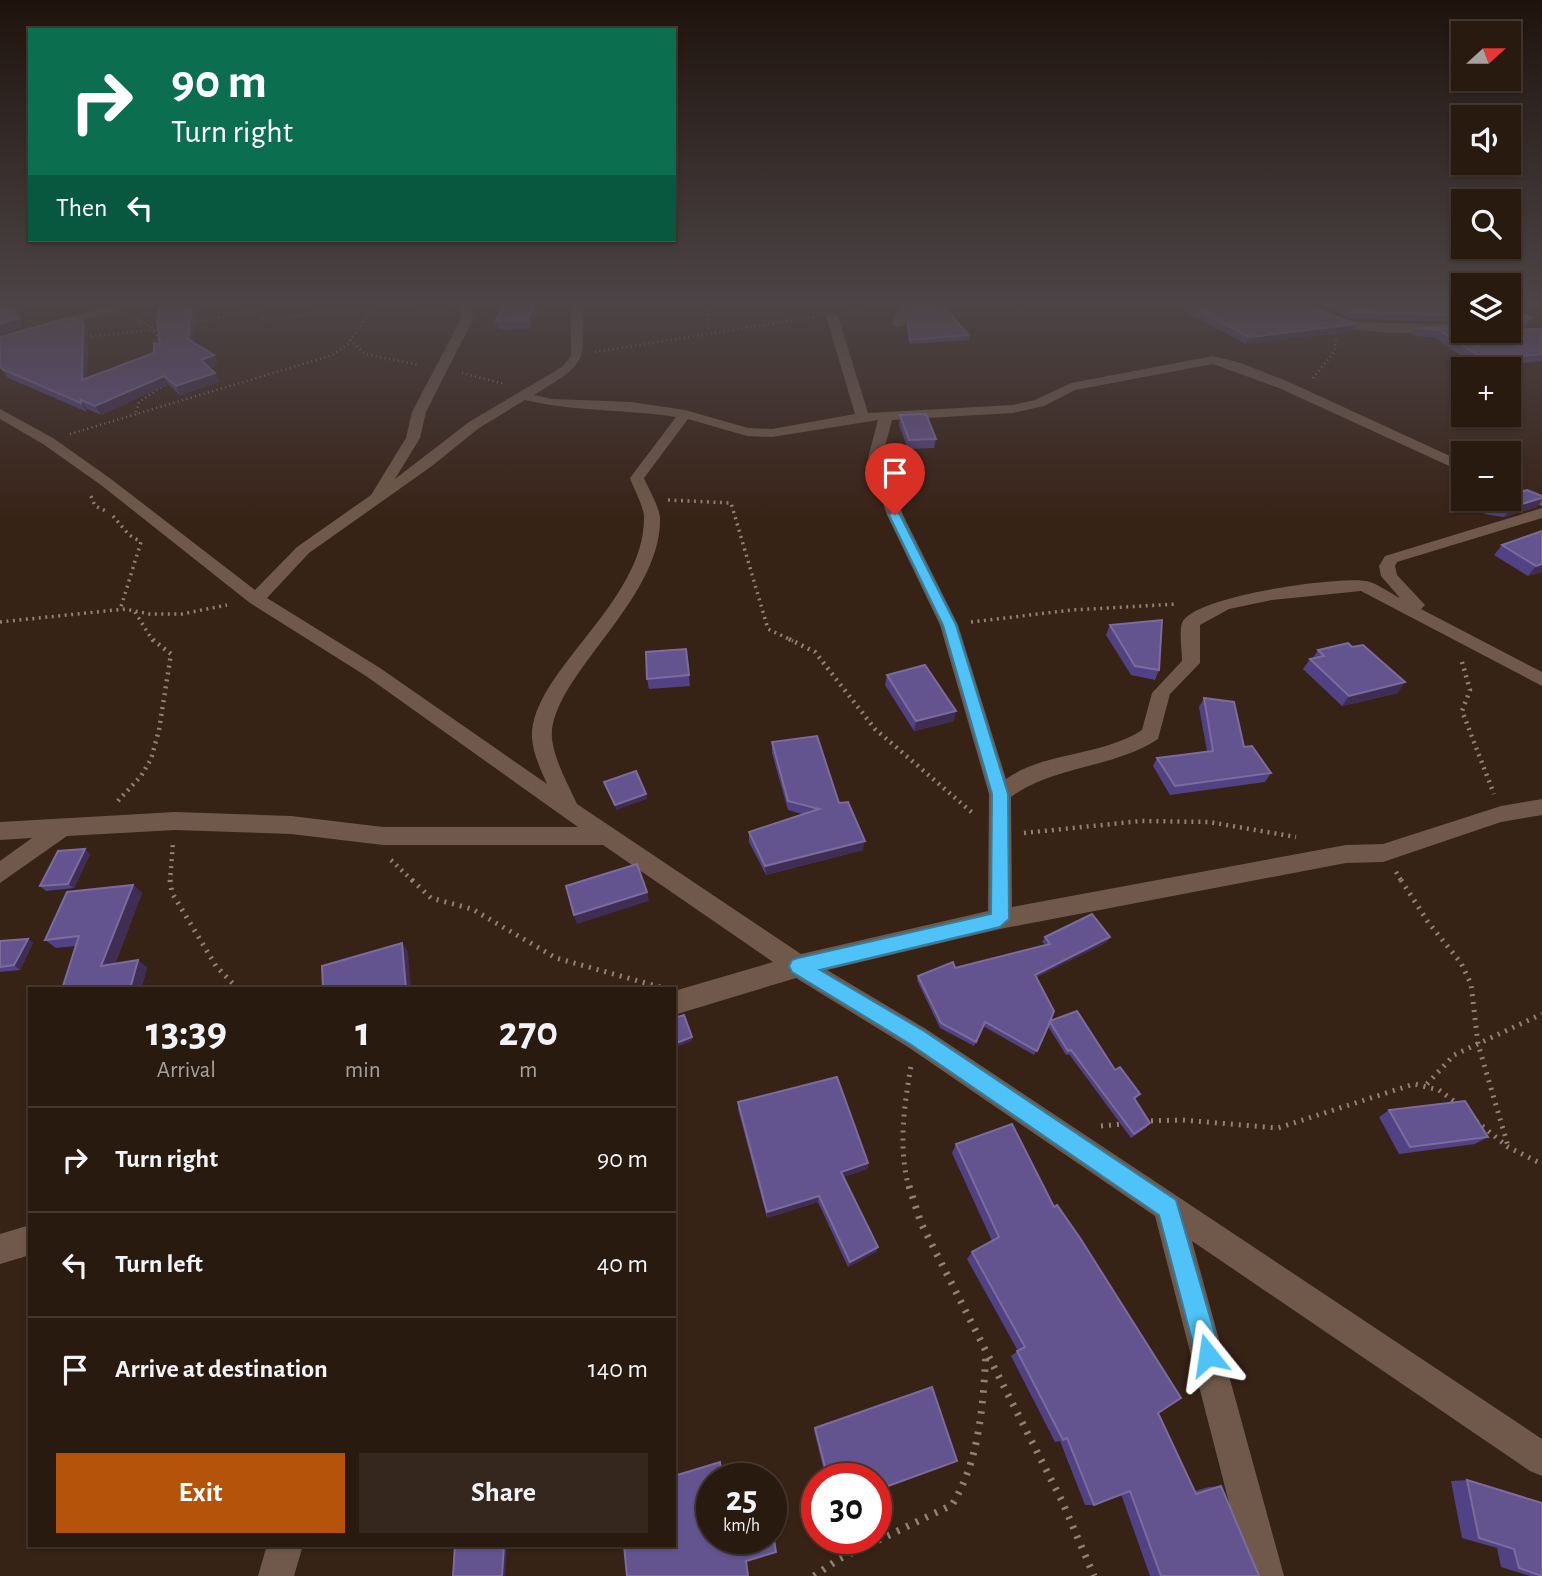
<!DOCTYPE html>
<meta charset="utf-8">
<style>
body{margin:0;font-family:"Alegreya Sans",sans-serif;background:#35271e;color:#f1f3f6;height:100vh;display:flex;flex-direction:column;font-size:26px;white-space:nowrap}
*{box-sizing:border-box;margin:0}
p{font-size:23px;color:#a5a19f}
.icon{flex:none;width:38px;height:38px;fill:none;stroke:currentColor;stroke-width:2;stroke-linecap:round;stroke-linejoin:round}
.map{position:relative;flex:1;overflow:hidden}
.panel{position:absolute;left:28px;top:987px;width:648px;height:560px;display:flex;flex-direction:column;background:#291a10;border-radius:0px;box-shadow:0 2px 5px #0004,0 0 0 2px #453830}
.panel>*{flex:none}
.hud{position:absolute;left:28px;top:28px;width:648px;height:214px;border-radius:0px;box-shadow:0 2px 5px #0004,0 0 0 2px #453830;background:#0b6e4f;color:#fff;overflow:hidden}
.needle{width:46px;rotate:69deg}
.controls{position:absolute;left:1451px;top:21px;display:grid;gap:14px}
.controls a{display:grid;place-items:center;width:70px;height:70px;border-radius:0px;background:#291a10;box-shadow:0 2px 5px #0004,0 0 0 2px #453830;font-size:35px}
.speed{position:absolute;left:696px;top:1463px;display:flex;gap:14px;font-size:35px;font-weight:700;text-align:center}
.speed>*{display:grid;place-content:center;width:91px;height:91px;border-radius:50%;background:#291a10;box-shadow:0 2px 5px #0004,0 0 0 2px #453830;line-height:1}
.speed small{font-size:18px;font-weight:400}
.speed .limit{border:10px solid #d22;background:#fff;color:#111}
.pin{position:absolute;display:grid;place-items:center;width:60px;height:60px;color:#fff;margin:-72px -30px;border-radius:50% 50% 50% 0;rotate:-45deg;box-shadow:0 0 7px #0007}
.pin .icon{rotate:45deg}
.me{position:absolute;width:77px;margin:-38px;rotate:345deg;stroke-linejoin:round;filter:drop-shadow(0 0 5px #0008)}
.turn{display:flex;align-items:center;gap:24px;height:147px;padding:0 28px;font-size:32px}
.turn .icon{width:91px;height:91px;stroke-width:2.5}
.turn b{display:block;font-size:49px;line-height:60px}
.then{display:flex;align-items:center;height:66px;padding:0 28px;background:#0003;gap:14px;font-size:26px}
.eta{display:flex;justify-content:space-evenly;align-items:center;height:119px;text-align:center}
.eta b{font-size:42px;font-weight:600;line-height:49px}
.action{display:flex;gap:14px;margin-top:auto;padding:14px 28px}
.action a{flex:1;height:80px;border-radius:0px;background:#b45309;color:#fff;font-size:28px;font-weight:600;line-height:80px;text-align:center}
.action a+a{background:#35271e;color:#f1f3f6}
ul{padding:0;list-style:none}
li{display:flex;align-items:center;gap:21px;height:105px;padding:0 28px;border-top:2px solid #453830}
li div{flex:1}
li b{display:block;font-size:26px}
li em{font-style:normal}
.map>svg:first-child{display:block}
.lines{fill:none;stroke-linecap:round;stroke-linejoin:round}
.path-far4{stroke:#928076;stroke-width:2.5;stroke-dasharray:1 3.5;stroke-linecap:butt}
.path-far3{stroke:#928076;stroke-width:3.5;stroke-dasharray:2 4.5;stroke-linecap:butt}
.path-far2{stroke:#928076;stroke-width:4.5;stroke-dasharray:2 5;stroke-linecap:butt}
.path-far1{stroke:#928076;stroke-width:5;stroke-dasharray:2 6;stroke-linecap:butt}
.path{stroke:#928076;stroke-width:7;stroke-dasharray:2.5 8;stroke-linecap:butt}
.minor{fill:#70594a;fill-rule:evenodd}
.wall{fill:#514285}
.shaded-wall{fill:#3f2d54}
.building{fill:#63548f;stroke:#7b6c9c;stroke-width:2}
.route{fill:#4fc3f7;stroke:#337fa1;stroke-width:2}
</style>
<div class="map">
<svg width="1542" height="1576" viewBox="0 0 1542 1576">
<rect width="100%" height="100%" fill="#372216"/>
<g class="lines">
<g class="path-far4">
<path d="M705 301 709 331"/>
<path d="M850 311 883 305"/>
<path d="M136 319 152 327 161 343"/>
<path d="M192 323 254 311H259L263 320C328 312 379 302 444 311"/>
<path d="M91 336 163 329"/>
<path d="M350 340 365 354 419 365"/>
<path d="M595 352 814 317"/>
<path d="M462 373 505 384"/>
<path d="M1313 378 1334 352 1336 339"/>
<path d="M136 412 139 402 165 385"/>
<path d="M70 434 333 355 348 344 373 307"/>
</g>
<g class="path-far3">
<path d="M91 496 95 506 106 511"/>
<path d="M668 500 731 503 768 629 793 641"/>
<path d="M113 516 129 535 141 542 120 610"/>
<path d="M135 612 153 641"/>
<path d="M0 622 125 609 150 614H182L227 605"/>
<path d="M971 622 1072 610 1178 604"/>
</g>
<g class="path-far2">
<path d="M789 639 815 652 875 729 975 815"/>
<path d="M1462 662 1470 690 1462 711 1494 794"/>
<path d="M118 801 141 776 151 759 159 730 171 654 152 639"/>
<path d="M1024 833 1141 821 1209 822 1296 837"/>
<path d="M391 860 414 882"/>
<path d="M1396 872 1402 882"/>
<path d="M170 882 173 842"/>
</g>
<g class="path-far1">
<path d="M170 880 172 893 216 966 238 989"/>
<path d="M412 880 431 898 472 909 556 958 660 987"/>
<path d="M1401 880 1428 922 1461 963 1471 984 1478 1044 1508 1146"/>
<path d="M1427 1084 1454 1055 1542 1014"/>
<path d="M1143 1121 1182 1120 1278 1128 1414 1084 1439 1090 1459 1105"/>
<path d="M1476 1121 1508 1147 1542 1164"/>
<path d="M1101 1126 1124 1124"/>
<path d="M909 1188C898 1147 904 1107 911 1066"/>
</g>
<g class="path">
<path d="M909 1186 921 1223 1062 1501 1094 1576"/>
<path d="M814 1576 839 1559 952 1505C980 1459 983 1405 986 1352"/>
</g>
<g class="minor">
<path d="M127 301H150L0 344V336Z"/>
<path d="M456 301H468L474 317 426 412 420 438 395 479 469 422 562 367 571 356V301H583C583 364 590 361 534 395L552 399 631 402 685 410 748 428 772 429 855 414 826 316 832 313 838 316 868 413 1013 405 1035 400 1071 383 1213 356 1241 363 1289 382 1463 462V471L1458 470 1279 388 1213 364 1075 390 1044 406 1013 413 892 420 882 458 903 515 958 625 1006 779C1046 751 1100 757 1142 730L1152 693 1182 661C1182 650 1179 633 1182 623 1192 596 1339 576 1366 581 1377 583 1390 593 1400 598L1381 576 1379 566 1385 556 1542 508V518L1397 562 1395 566 1397 575 1425 605 1421 609 1542 672V686L1361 591 1272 600 1229 609 1200 625V663L1170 694 1158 739C1112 769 1055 765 1011 797L1012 907 1346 845 1383 844 1501 806 1542 799V815L1501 822 1383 862 1346 863 1000 929 827 970 926 1029 1542 1439V1476L1530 1471 1192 1241 1284 1576H1248L1155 1216 908 1047 796 978 674 1015V991L773 962 603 845H383L291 834 175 830 67 836 0 883V861L32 838 0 840V822L175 812 291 816 383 827H578L366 676 250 603 101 485 43 444 0 419V409L53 438 111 479 255 590 297 547 371 495 406 438 412 412 462 317ZM525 400C574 412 626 409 676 417L630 478C634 490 644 506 644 518 644 604 530 672 532 738 533 754 541 770 547 784L380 668 267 598 309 553 432 466 479 428ZM688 419 747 436 772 437 878 420 868 458 887 515 940 625 989 794 988 911 801 954 577 804C568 784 555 762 552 739 547 679 662 601 660 518 659 506 649 490 644 478Z"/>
<path d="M900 301H912L904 325 898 328 892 325Z"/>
<path d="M1296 301C1318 301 1331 318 1352 322L1463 325V331H1468L1463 333C1409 331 1338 342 1296 301Z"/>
<path d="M1508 484 1542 496V506L1508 493Z"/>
<path d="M30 1225V1255L0 1264V1234Z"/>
<path d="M267 1545H303L294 1576H258Z"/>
</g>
</g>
<g class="wall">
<path d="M197 301 193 342 214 355 218 364 209 367 215 373 219 382 180 395 168 384 101 415 87 409V412L8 378 0 367 83 322 88 330 87 378 154 353 160 345Z"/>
<path d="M541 301 530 329 498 330 496 321Z"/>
<path d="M1165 301H1305L1315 309 1353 331 1246 344Z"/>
<path d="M1311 301H1463V322L1352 319Z"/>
<path d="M1508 304 1531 318 1526 325 1508 327Z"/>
<path d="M907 320 969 335V340L909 344Z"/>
<path d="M1415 328 1463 331 1542 329V361L1479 367 1435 338 1411 335Z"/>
<path d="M900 415 936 439 934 448 908 449 899 425Z"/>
<path d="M1491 504 1537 507 1504 517 1484 514Z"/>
<path d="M1542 531V572L1528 576 1494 555 1502 545Z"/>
<path d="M1110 625 1159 670 1155 680 1131 675 1106 635Z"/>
<path d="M686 649 690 686 649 689 647 679Z"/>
<path d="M1318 650 1398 693 1342 706 1303 669 1310 659 1313 658Z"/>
<path d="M887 675 954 721 914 731 885 685Z"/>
<path d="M1204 698 1244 747 1271 773 1265 782 1170 795 1153 766 1157 758 1207 751 1199 707Z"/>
<path d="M772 742 839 803 863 850 766 875 749 842V832L802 814 788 810 772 753Z"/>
<path d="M90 854 74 888 46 891 40 886Z"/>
<path d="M133 885 142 893 115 964 138 960 147 968 141 989 76 946 56 948 45 940Z"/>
<path d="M1045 937H1110L1107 942 1037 977 1050 1021 1115 1070 1137 1098 1134 1099 1147 1127 1131 1138 1069 1054 1066 1055 1048 1026 1034 1055 983 1026 974 1046 940 1028 917 980 918 976 955 968 1046 945 1042 942Z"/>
<path d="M28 939 33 943 20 970 0 972V941Z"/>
<path d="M738 1102 868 1163 867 1169 843 1177 878 1247 876 1252 848 1267 818 1202 767 1218 738 1109Z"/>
<path d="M1389 1110 1488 1137 1475 1144 1399 1154 1379 1117Z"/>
<path d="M956 1144 1158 1413 1195 1491 1209 1487 1221 1486 1259 1576H1150L1121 1494 1094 1505H1085L1060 1441 1055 1442 1011 1356 1018 1351 967 1259 972 1252 992 1241 952 1153Z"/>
<path d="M815 1428 877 1479H826L814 1430Z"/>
<path d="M1467 1480 1542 1576H1530L1501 1567 1497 1548 1462 1538 1451 1481Z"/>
</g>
<g class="shaded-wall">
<path d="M9 301 24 327 0 334V324Z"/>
<path d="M192 301H197L193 348 188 339Z"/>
<path d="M536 301H541L530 329 528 320Z"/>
<path d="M83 322 88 330 87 389 82 380Z"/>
<path d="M1357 324 1353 331 1246 344 1249 337Z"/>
<path d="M214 355 218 364 205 368 201 360Z"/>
<path d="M215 373 219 382 180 395 176 386Z"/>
<path d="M164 376 168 384 101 415 95 406Z"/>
<path d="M81 400 87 409V412L81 403Z"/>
<path d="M1542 498V500L1537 507 1504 517 1512 507Z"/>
<path d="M1542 564V572L1528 576 1536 566Z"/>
<path d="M1405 682 1398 693 1342 706 1349 696Z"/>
<path d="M956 711 954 721 914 731 916 721Z"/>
<path d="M646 794 647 799 616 810 615 805Z"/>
<path d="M865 841 863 850 766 875 765 866Z"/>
<path d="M85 849 90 854 74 888 68 884Z"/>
<path d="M133 885 142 893 111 974 101 966Z"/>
<path d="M647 892 649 901 577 924 574 915Z"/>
<path d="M1110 937 1107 942 1033 979 1035 975Z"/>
<path d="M28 939 33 943 20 970 14 965Z"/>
<path d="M402 943 408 952 411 989H406Z"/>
<path d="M138 960 147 968 141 989H130Z"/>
<path d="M692 1037V1041L674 1048V1044Z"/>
<path d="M868 1163 867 1169 840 1178 841 1172Z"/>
<path d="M819 1196 818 1202 767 1218V1212Z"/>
<path d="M878 1247 876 1252 848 1267 850 1262Z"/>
<path d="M504 1545H507L505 1576H502Z"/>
</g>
<g class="building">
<path d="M0 301H9L19 318 0 324Z"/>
<path d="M161 301H192L188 339 214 355 201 360 215 373 176 386 164 376 95 406 81 400V403L2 369 0 366V337L68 318 83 322 82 380 154 353V343L160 345 157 321Z"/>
<path d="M505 301H536L528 320 496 321Z"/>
<path d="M1182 301H1305L1315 309 1357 324 1249 337Z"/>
<path d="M1332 301H1463V315L1356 312Z"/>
<path d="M913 304 943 306 969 335 910 340 907 320Z"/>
<path d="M1508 304 1531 318 1508 319Z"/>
<path d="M1415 328H1463V331H1508V330L1542 329V354L1484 359 1439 330Z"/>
<path d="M926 414 936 439 909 440 900 415Z"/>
<path d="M1527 490 1542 496V498L1512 507 1491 504 1504 499H1508V497Z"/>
<path d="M1542 531V564L1536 566 1502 545Z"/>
<path d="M1162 620 1159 670 1135 666 1110 625Z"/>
<path d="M1348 643 1352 647 1363 645 1405 682 1349 696 1310 659 1324 656 1318 650Z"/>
<path d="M686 649 689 675 647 679 646 652Z"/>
<path d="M925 665 956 711 916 721 887 675Z"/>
<path d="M1204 698 1234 702 1244 747 1252 746 1271 773 1175 786 1157 758 1213 751Z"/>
<path d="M817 736 839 803 848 802 865 841 765 866 749 832 819 809 788 801 772 742Z"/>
<path d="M636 771 646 794 615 805 604 782Z"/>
<path d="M85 849 68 884 40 886 58 851Z"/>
<path d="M637 864 647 892 574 915 566 886Z"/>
<path d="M133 885 101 966 138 960 130 989H62L79 936 45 940 67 892Z"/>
<path d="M1092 914 1110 937 1035 975 1054 1011 1050 1021 1077 1011 1115 1070 1120 1067 1140 1094 1134 1098 1150 1123 1134 1134 1071 1050 1068 1051 1050 1022 1037 1051 985 1022 976 1042 941 1023 918 976 953 962 955 968 1050 944 1045 937Z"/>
<path d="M28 939 14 965 0 967V941Z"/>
<path d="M402 943 406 989H323L322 966Z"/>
<path d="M684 1015 692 1037 674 1044V1018Z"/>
<path d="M837 1077 868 1163 841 1172 878 1247 850 1262 819 1196 767 1212 738 1102Z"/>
<path d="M1465 1101 1488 1137 1410 1147 1389 1110Z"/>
<path d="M1012 1124 1054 1207 1057 1205 1080 1238 1181 1398 1158 1413 1196 1494 1221 1486 1259 1576H1161L1130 1491 1094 1505 1067 1438 1063 1440 1017 1351 1025 1347 972 1252 999 1237 956 1144Z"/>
<path d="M932 1387 957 1461 877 1490V1479H828L815 1428Z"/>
<path d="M720 1462 722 1479H712V1538H772V1527L776 1552 746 1561 748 1576H627L624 1545H674V1495L677 1494 674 1476Z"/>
<path d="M1467 1480 1542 1503V1576L1519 1568 1514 1549 1479 1538Z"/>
<path d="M455 1545H504L502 1576H453Z"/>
</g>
<linearGradient id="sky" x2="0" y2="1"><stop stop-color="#1e130c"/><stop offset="0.58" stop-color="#4d4447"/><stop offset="1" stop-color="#4d4447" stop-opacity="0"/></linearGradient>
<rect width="1542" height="522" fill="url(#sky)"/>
<path class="route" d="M895 511 900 515 956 625 1008 794 1009 919 1000 927 820 970 924 1031 1176 1200 1221 1355 1217 1364 1208 1368 1199 1364 1196 1355 1159 1215 910 1044 792 972 789 966 792 960 798 958 991 914 992 794 943 625 889 515Z"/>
</svg>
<div class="controls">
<a><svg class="needle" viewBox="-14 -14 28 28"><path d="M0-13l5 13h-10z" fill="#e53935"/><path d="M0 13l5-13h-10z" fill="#a5a19f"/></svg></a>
<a><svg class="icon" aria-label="sound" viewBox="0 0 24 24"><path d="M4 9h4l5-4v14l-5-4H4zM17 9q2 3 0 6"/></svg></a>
<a><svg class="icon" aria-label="search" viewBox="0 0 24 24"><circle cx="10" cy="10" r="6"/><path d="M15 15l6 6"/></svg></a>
<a><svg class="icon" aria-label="layers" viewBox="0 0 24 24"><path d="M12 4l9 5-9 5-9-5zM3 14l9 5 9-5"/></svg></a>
<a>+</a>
<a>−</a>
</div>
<div class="speed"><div>25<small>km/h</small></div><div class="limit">30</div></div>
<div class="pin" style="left:895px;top:515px;background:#d93025"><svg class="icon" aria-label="arrive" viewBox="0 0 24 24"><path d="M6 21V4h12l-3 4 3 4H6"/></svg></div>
<svg class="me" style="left:1208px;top:1355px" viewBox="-20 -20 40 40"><path d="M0-17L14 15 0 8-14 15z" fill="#4fc3f7" stroke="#fff" stroke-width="4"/></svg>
<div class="hud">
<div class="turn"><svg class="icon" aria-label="right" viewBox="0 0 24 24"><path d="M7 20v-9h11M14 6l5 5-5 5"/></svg><div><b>90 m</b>Turn right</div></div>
<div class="then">Then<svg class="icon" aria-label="left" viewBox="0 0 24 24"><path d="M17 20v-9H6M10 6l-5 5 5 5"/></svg></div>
</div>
<section class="panel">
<div class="eta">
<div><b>13:39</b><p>Arrival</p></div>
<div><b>1</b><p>min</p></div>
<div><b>270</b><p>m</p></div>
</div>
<ul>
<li><svg class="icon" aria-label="right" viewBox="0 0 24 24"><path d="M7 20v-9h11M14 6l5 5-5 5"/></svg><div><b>Turn right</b></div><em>90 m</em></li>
<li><svg class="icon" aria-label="left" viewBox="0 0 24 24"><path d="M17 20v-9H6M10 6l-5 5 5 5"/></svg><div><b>Turn left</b></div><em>40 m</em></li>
<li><svg class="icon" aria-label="arrive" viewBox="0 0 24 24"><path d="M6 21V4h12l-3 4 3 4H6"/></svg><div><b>Arrive at destination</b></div><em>140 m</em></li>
</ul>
<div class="action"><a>Exit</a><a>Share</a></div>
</section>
</div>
